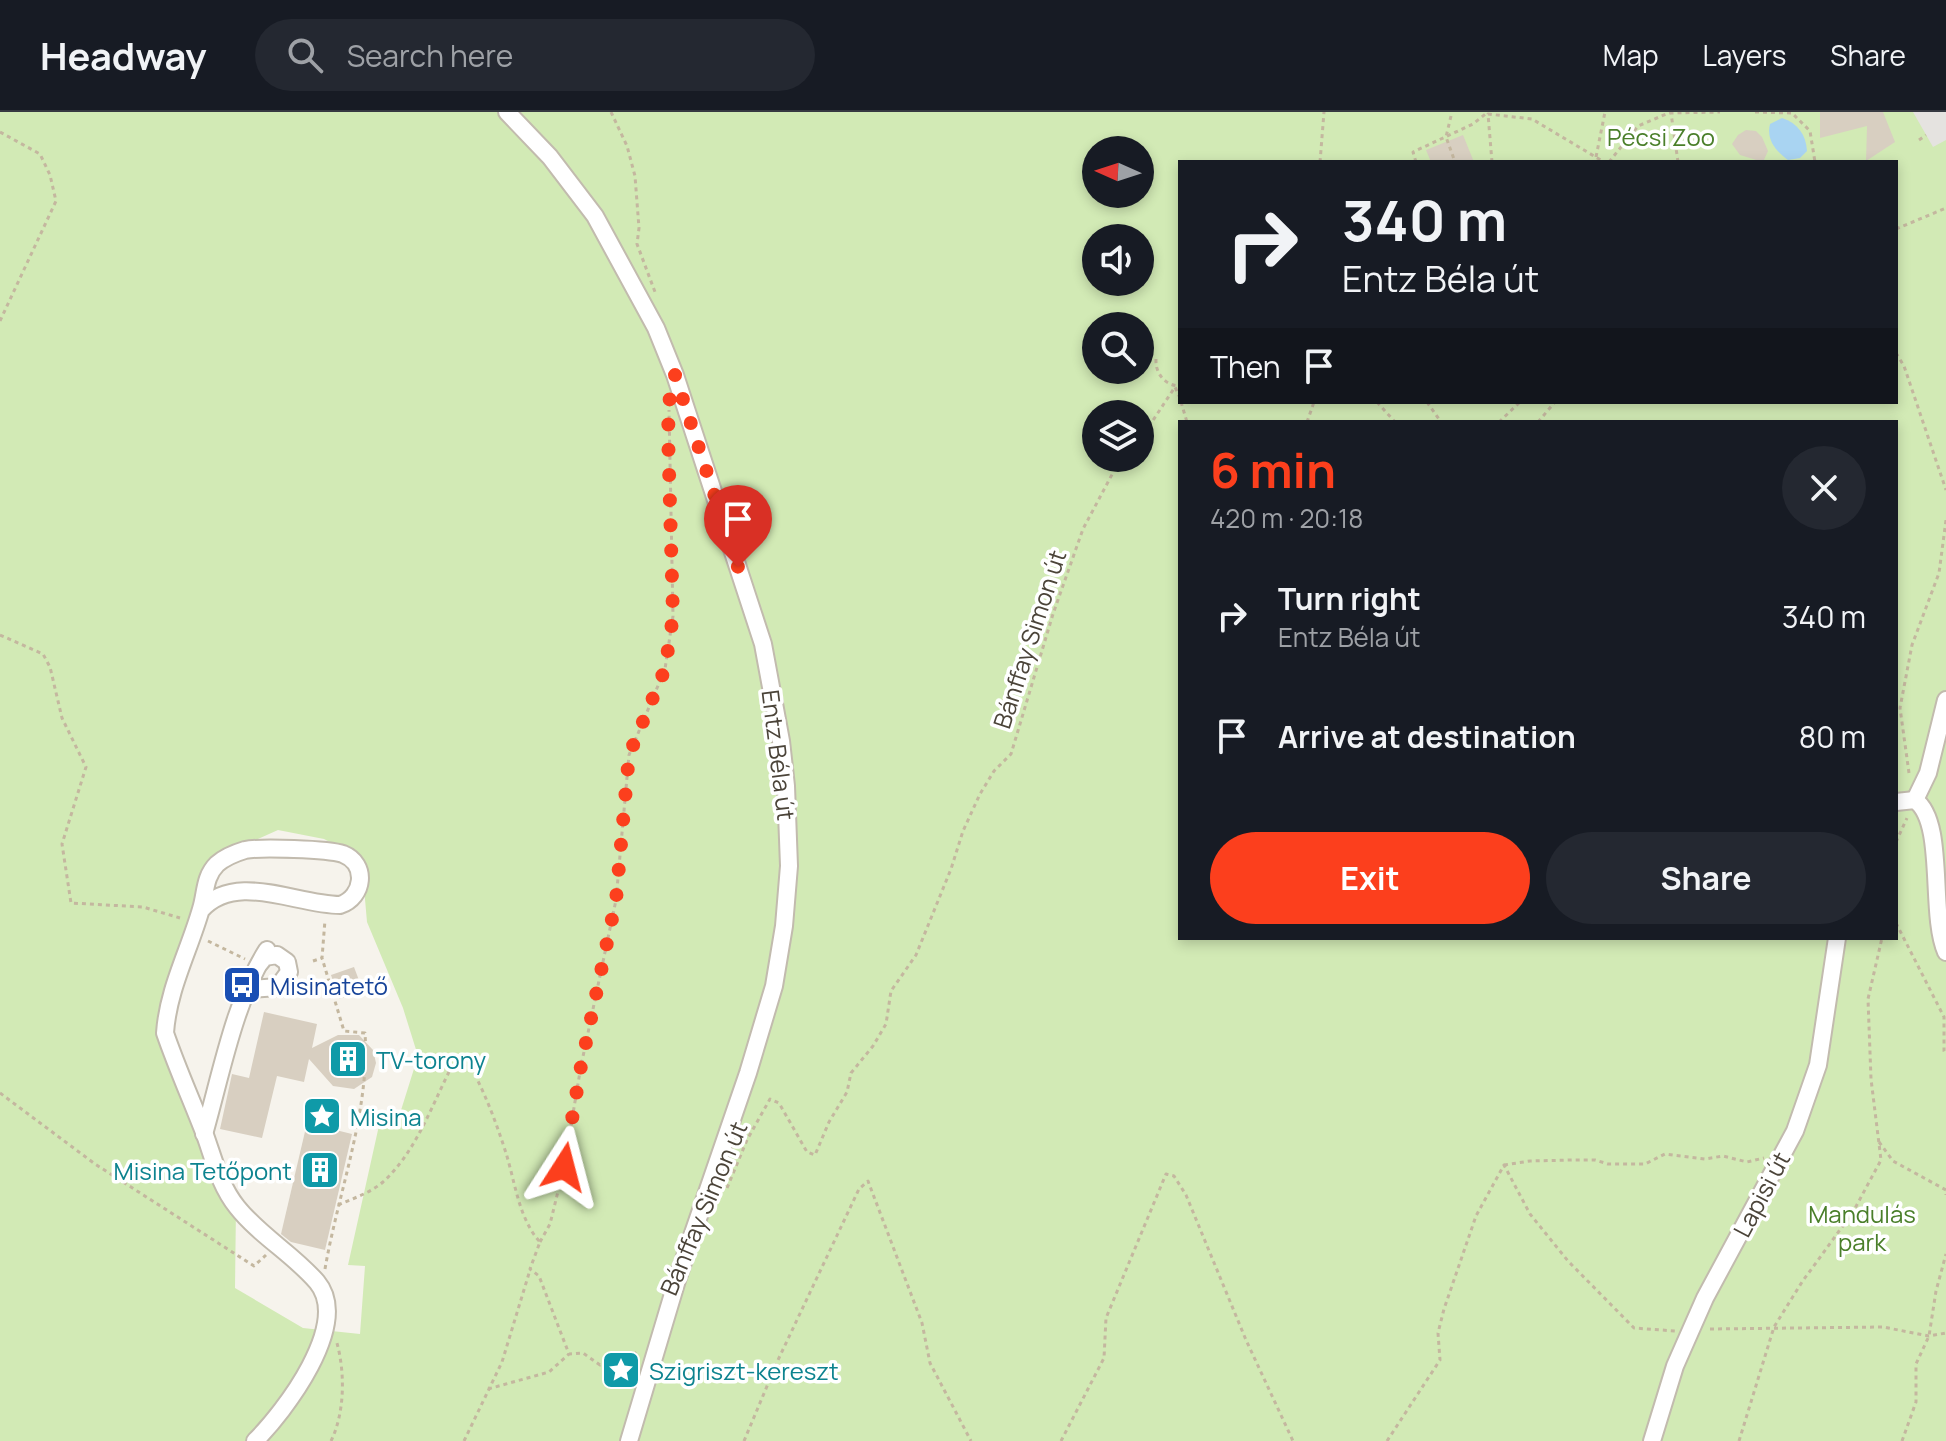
<!DOCTYPE html>
<meta charset="utf-8">
<style>
body{margin:0;font-family:Manrope,sans-serif;background:#242831;color:#f1f3f6;height:100vh;display:flex;flex-direction:column;font-size:30px;white-space:nowrap}
*{box-sizing:border-box;margin:0}
p{font-size:26px;color:#9ea1a6}
.icon{flex:none;width:44px;height:44px;fill:none;stroke:currentColor;stroke-width:2;stroke-linecap:round;stroke-linejoin:round}
.map{position:relative;flex:1;overflow:hidden}
.side{position:absolute;left:1178px;top:308px;width:720px;height:520px;display:flex;flex-direction:column;background:#171b24;border-radius:0px;box-shadow:0 4px 12px #0003}
.side>*{flex:none}
.hud{position:absolute;left:1178px;top:48px;width:720px;height:244px;border-radius:0px;box-shadow:0 4px 12px #0003;background:#171b24;color:#f1f3f6;overflow:hidden}
.needle{width:52px;rotate:273deg}
.fabs{position:absolute;left:1082px;top:24px;display:grid;gap:16px}
.fabs a{display:grid;place-items:center;width:72px;height:72px;border-radius:50%;background:#171b24;box-shadow:0 4px 12px #0003;font-size:40px}
.pin{position:absolute;display:grid;place-items:center;width:68px;height:68px;color:#fff;margin:-82px -34px;border-radius:50% 50% 50% 0;rotate:-45deg;box-shadow:0 0 8px #0007}
.pin .icon{rotate:45deg}
.me{position:absolute;width:88px;margin:-44px;rotate:9deg;stroke-linejoin:round;filter:drop-shadow(0 0 6px #0008)}
.turn{display:flex;align-items:center;gap:28px;height:168px;padding:0 32px;font-size:36px}
.turn .icon{width:104px;height:104px;stroke-width:2.5}
.turn b{display:block;font-size:56px;line-height:68px}
.then{display:flex;align-items:center;height:76px;padding:0 32px;background:#0003;gap:16px;font-size:30px}
.round{display:grid;place-items:center;flex:none;width:84px;height:84px;border-radius:42px;background:#242831}
.headline{display:flex;align-items:center;justify-content:space-between;height:136px;padding:0 32px}
h1{font-size:48px;font-weight:700;line-height:60px;color:#fc3f1d}
.primary-button{display:flex;gap:16px;margin-top:auto;padding:16px 32px}
.primary-button a{flex:1;height:92px;border-radius:48px;background:#fc3f1d;color:#fff;font-size:32px;font-weight:700;line-height:92px;text-align:center}
.primary-button a+a{background:#242831;color:#f1f3f6}
ul{padding:0;list-style:none}
li{display:flex;align-items:center;gap:24px;height:120px;padding:0 32px}
li div{flex:1}
li b{display:block;font-size:30px}
li em{font-style:normal}
header{display:flex;align-items:center;gap:48px;box-sizing:border-box;height:112px;padding:0 40px;background:#171b24;border-bottom:2px solid #363941}
header strong{font-size:38px}
nav{display:flex;gap:44px;margin-inline-start:auto;font-size:28px}
.search{width:560px;height:72px;background:#242831;display:flex;align-items:center;gap:20px;box-sizing:border-box;padding:0 28px;border-radius:44px;color:#9ea1a6;font-size:30px}
.map>svg:first-child{display:block}
.green{fill:#d2eab5;fill-rule:evenodd}
.parking{fill:#e5e3e0}
.water{fill:#a9d4f2}
.building{fill:#d8cfc1}
.lines{fill:none;stroke-linecap:round;stroke-linejoin:round}
.minor-casing{stroke:#c2bbae;stroke-width:20}
.path{stroke:#c4b79f;stroke-width:3;stroke-dasharray:4 4;stroke-linecap:butt}
.minor{stroke:#fff;stroke-width:16}
.route{stroke:#fc3f1d;stroke-width:14;stroke-dasharray:0 25.2}
.labels{text-anchor:middle;dominant-baseline:central;stroke-width:7;stroke-linejoin:round;paint-order:stroke}
.park-label{font-size:24px;fill:#4a7f2a;stroke:#fff}
.street-label{font-size:24px;fill:#4b4439;stroke:#fff}
.transit-label{font-size:24px;fill:#164399;stroke:#fff;text-anchor:start}
.culture-label{font-size:24px;fill:#0d838f;stroke:#fff;text-anchor:start}
</style>
<header>
<strong>Headway</strong>
<div class="search"><svg class="icon" aria-label="search" viewBox="0 0 24 24"><circle cx="10" cy="10" r="6"/><path d="M15 15l6 6"/></svg>Search here</div>
<nav><a>Map</a><a>Layers</a><a>Share</a></nav>
</header>
<div class="map">
<svg width="1946" height="1329" viewBox="0 0 1946 1329">
<rect width="100%" height="100%" fill="#f6f3ec"/>
<path class="green" d="M0 0H1946V1329H0ZM1096 38H1140V82H1096ZM1180 50H1896V290H1180ZM1096 126H1140V170H1096ZM1096 214H1140V258H1096ZM1096 302H1140V346H1096ZM1180 310H1896V826H1180ZM278 718 324 727 355 743 362 753 367 810 403 896 418 944 397 1011 380 1009 348 1153 365 1154 360 1222 303 1216 235 1176 236 1094 165 921 220 744Z"/>
<path class="parking" d="M1913 0H1946V28L1933 35Z"/>
<path class="water" d="M1782 6C1798 11 1806 23 1807 39L1800 46 1788 48C1776 39 1766 28 1770 12Z"/>
<g class="building">
<path d="M1820 0H1883L1895 30 1866 49 1867 14 1820 26Z"/>
<path d="M1746 18 1756 19 1762 25 1768 39 1763 50 1740 43 1732 32 1738 23Z"/>
<path d="M1463 23 1474 50H1431L1426 38Z"/>
<path d="M354 855 363 879 339 887 331 863Z"/>
<path d="M264 900 317 912 312 936 338 923H359L373 938 376 951 372 965 354 977 333 974 309 947 304 970 277 964 262 1026 220 1017 232 962 249 966Z"/>
<path d="M307 1011 352 1022 325 1138 291 1130 281 1122Z"/>
</g>
<g class="lines">
<g class="minor-casing">
<g id="minor">
<path d="M507 0 550 45 595 104 656 216 675 263 763 532 781 629 786 674 789 754 784 814 774 874 748 961 678 1165 629 1329"/>
<path d="M1915 688C1946 710 1929 801 1946 840"/>
<path d="M1915 688 1928 661 1946 588"/>
<path d="M1896 690 1915 688"/>
<path d="M201 798C236 759 296 793 340 793 364 785 368 752 343 742 328 737 260 735 245 738 235 741 225 745 217 752 204 765 206 781 201 797 189 839 168 877 165 921 177 956 192 989 205 1023 214 1048 220 1074 237 1095 260 1124 293 1142 317 1170 352 1212 284 1300 255 1329"/>
<path d="M249 877 278 875 289 860 287 850 277 843 265 845 260 851"/>
<path d="M204 1022C221 963 234 890 267 838"/>
<path d="M1652 1329 1675 1254 1705 1186 1795 1019 1818 953 1837 826"/>
</g>
</g>
<g class="path">
<path d="M611 0 627 34 635 64 639 116 637 132 655 180"/>
<path d="M1755 0 1792 1 1810 19 1815 50"/>
<path d="M1451 4 1446 25 1455 50"/>
<path d="M0 20 40 42 50 63 56 89 0 209"/>
<path d="M1919 28 1926 23"/>
<path d="M1596 45 1605 0"/>
<path d="M1320 50 1324 0"/>
<path d="M1416 50 1413 40 1473 12 1488 0"/>
<path d="M1492 50 1488 2 1532 7 1604 50"/>
<path d="M1609 50 1638 14 1671 0"/>
<path d="M1678 50 1671 1 1720 0"/>
<path d="M1896 117 1946 96"/>
<path d="M1896 241 1904 254 1946 378"/>
<path d="M1156 247C1155 261 1165 274 1180 274"/>
<path d="M1181 290 1187 310"/>
<path d="M1377 290 1395 310"/>
<path d="M1427 290 1441 310"/>
<path d="M1307 310 1314 290"/>
<path d="M1499 310 1520 290"/>
<path d="M1538 310 1555 290"/>
<path d="M1140 328 1175 275 1180 286"/>
<path d="M0 523 43 542 50 555 62 606 86 655 62 732 71 791 143 795 180 806"/>
<path d="M1909 661 1900 596 1912 533 1939 461 1946 408"/>
<path d="M1896 730 1907 706"/>
<path d="M1896 811 1944 905V939L1946 943"/>
<path d="M208 829 245 847"/>
<path d="M313 849 322 846"/>
<path d="M0 981 95 1052 254 1154 266 1143"/>
<path d="M1879 1030 1893 1049 1946 1078V1083"/>
<path d="M1504 1053 1530 1049 1573 1048H1595L1608 1052H1645L1665 1042 1705 1047 1723 1044 1747 1050 1764 1046"/>
<path d="M727 1076 747 1028 770 987 779 991 807 1040 815 1043 829 1010 847 980 851 961 873 934 886 912 891 879 916 843 951 757 963 719 980 682 994 659 1011 642 1053 502 1083 417 1116 355 1124 346"/>
<path d="M338 1093C354 1086 370 1081 383 1070 417 1039 433 990 454 950L472 957C486 984 496 1010 505 1038 515 1068 518 1106 540 1130L530 1157 539 1164 569 1242 583 1241 600 1253 607 1247H623L640 1239"/>
<path d="M540 1130 550 1112 564 1055 581 954 616 788 629 643 665 557 673 504 669 298"/>
<path d="M325 1157C338 1081 370 999 365 921L344 919 322 846 325 808"/>
<path d="M1710 1217 1883 1215 1929 1224 1946 1221"/>
<path d="M488 1277 549 1260 569 1242"/>
<path d="M331 1329C345 1300 345 1261 337 1231"/>
<path d="M464 1329 502 1250 530 1158"/>
<path d="M744 1329 778 1248 859 1077 868 1069 922 1211 930 1251 971 1329"/>
<path d="M1061 1329 1104 1246 1106 1206 1166 1062 1174 1064 1186 1083 1246 1228 1293 1329"/>
<path d="M1387 1329 1440 1248 1438 1221 1444 1197 1476 1104 1504 1053 1530 1102 1568 1149 1634 1216 1675 1219"/>
<path d="M1739 1329 1774 1215 1802 1170 1853 1100 1881 1048 1871 967 1868 887 1882 826"/>
<path d="M1902 1329 1916 1290V1252L1929 1224 1936 1179 1946 1142"/>
</g>
<use href="#minor" class="minor"/>
</g>
<g class="lines">
<path class="route" d="M564 1055 581 954 616 788 629 643 665 557 673 504 668 319 670 281 675 263 738 455"/>
</g>
<defs>
<g id="bus-square" transform="scale(2)"><rect x="-9" y="-9" width="18" height="18" rx="4" fill="#1a4fb4" stroke="#fff"/><path d="M-5-6H5V4H4V6H2V4H-2V6H-4V4H-5ZM-3.5-4V0h7V-4ZM-3.5 1.2v1.5H-2V1.2ZM2 1.2v1.5H3.5V1.2Z" fill="#fff"/></g>
<g id="building-square" transform="scale(2)"><rect x="-9" y="-9" width="18" height="18" rx="4" fill="#0f9aa8" stroke="#fff"/><path d="M-4-6H4V6H1V3H-1V6H-4ZM-2.5-4.3h1.7v1.8h-1.7ZM.8-4.3h1.7v1.8H.8ZM-2.5-1h1.7V.8h-1.7ZM.8-1h1.7V.8H.8Z" fill="#fff"/></g>
<g id="sight-square" transform="scale(2)"><rect x="-9" y="-9" width="18" height="18" rx="4" fill="#0f9aa8" stroke="#fff"/><path d="M0-6L1.8-2.2L6-1.7L2.9 1.2L3.7 5.4L0 3.3L-3.7 5.4L-2.9 1.2L-6-1.7L-1.8-2.2Z" fill="#fff"/></g>
</defs>
<g fill-rule="evenodd">
<use href="#bus-square" x="242" y="873"/>
<use href="#building-square" x="348" y="947"/>
<use href="#sight-square" x="322" y="1004"/>
<use href="#building-square" x="320" y="1058"/>
<use href="#sight-square" x="621" y="1258"/>
</g>
<g class="labels">
<g class="park-label">
<text x="1661" y="24">Pécsi Zoo</text>
<text x="1862" y="1101">Mandulás<tspan x="1862" dy="28">park</tspan></text>
</g>
<g class="street-label">
<text transform="translate(1029 527) rotate(-72)">Bánffay Simon út</text>
<text transform="translate(779 643) rotate(83)">Entz Béla út</text>
<text transform="translate(1761 1082) rotate(-62)">Lapisi út</text>
<text transform="translate(703 1096) rotate(-67)">Bánffay Simon út</text>
</g>
<g class="transit-label">
<text x="270" y="873">Misinatető</text>
</g>
<g class="culture-label">
<text x="376" y="947">TV-torony</text>
<text x="350" y="1004">Misina</text>
<text x="292" y="1058" text-anchor="end">Misina Tetőpont</text>
<text x="649" y="1258">Szigriszt-kereszt</text>
</g>
</g>
</svg>
<div class="fabs">
<a><svg class="needle" viewBox="-14 -14 28 28"><path d="M0-13l5 13h-10z" fill="#e53935"/><path d="M0 13l5-13h-10z" fill="#9ea1a6"/></svg></a>
<a><svg class="icon" aria-label="sound" viewBox="0 0 24 24"><path d="M4 9h4l5-4v14l-5-4H4zM17 9q2 3 0 6"/></svg></a>
<a><svg class="icon" aria-label="search" viewBox="0 0 24 24"><circle cx="10" cy="10" r="6"/><path d="M15 15l6 6"/></svg></a>
<a><svg class="icon" aria-label="layers" viewBox="0 0 24 24"><path d="M12 4l9 5-9 5-9-5zM3 14l9 5 9-5"/></svg></a>
</div>
<div class="pin" style="left:738px;top:455px;background:#d93025"><svg class="icon" aria-label="arrive" viewBox="0 0 24 24"><path d="M6 21V4h12l-3 4 3 4H6"/></svg></div>
<svg class="me" style="left:564px;top:1055px" viewBox="-20 -20 40 40"><path d="M0-17L14 15 0 8-14 15z" fill="#fc3f1d" stroke="#fff" stroke-width="4"/></svg>
<div class="hud">
<div class="turn"><svg class="icon" aria-label="right" viewBox="0 0 24 24"><path d="M7 20v-9h11M14 6l5 5-5 5"/></svg><div><b>340 m</b>Entz Béla út</div></div>
<div class="then">Then<svg class="icon" aria-label="arrive" viewBox="0 0 24 24"><path d="M6 21V4h12l-3 4 3 4H6"/></svg></div>
</div>
<section class="side">
<div class="headline"><div><h1>6 min</h1><p>420 m · 20:18</p></div><a class="round"><svg class="icon" aria-label="close" viewBox="0 0 24 24"><path d="M6 6l12 12M18 6L6 18"/></svg></a></div>
<ul>
<li><svg class="icon" aria-label="right" viewBox="0 0 24 24"><path d="M7 20v-9h11M14 6l5 5-5 5"/></svg><div><b>Turn right</b><p>Entz Béla út</p></div><em>340 m</em></li>
<li><svg class="icon" aria-label="arrive" viewBox="0 0 24 24"><path d="M6 21V4h12l-3 4 3 4H6"/></svg><div><b>Arrive at destination</b></div><em>80 m</em></li>
</ul>
<div class="primary-button"><a>Exit</a><a>Share</a></div>
</section>
</div>
